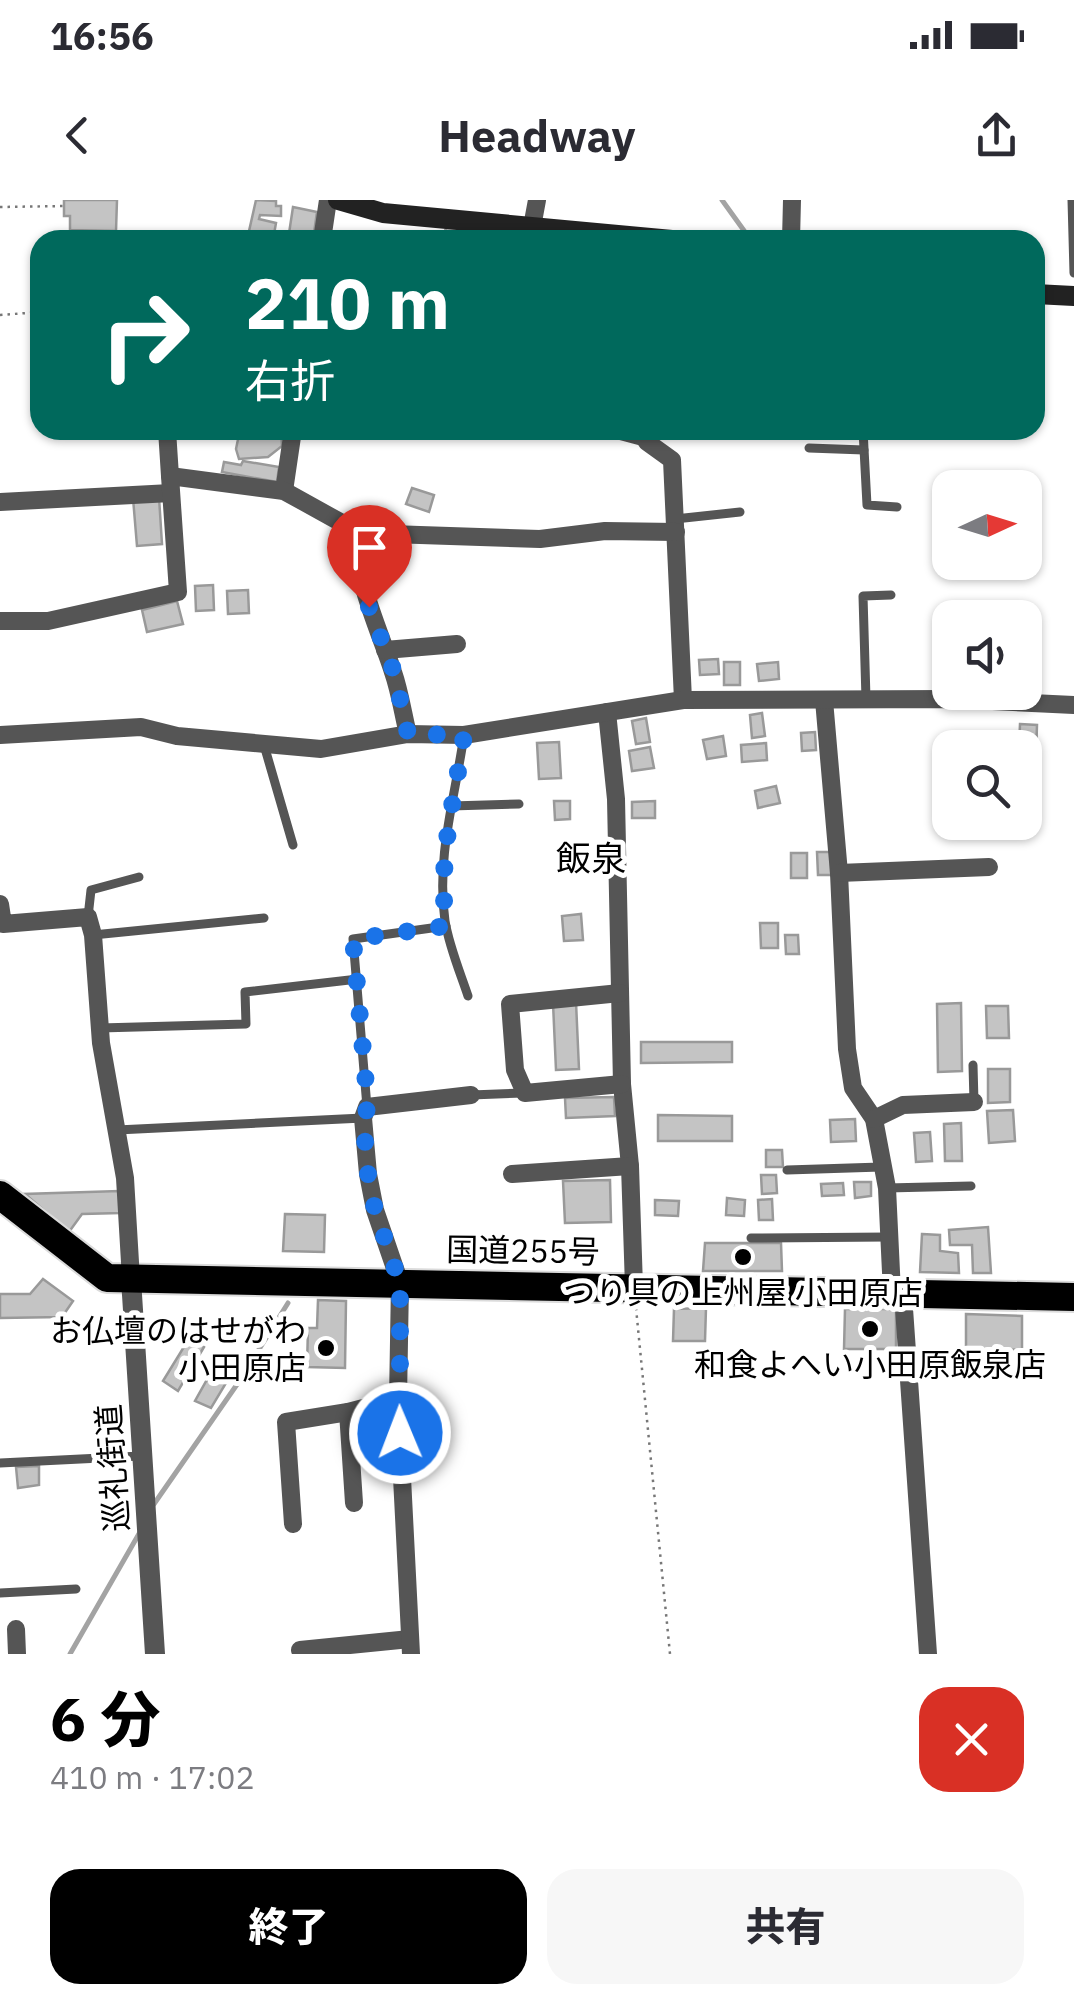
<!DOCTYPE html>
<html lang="ja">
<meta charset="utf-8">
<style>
body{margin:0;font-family:"IBM Plex Sans","Noto Sans JP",sans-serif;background:#f7f7f7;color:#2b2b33;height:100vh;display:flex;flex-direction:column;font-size:38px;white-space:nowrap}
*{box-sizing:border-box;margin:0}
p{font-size:32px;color:#7c7c81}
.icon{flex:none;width:55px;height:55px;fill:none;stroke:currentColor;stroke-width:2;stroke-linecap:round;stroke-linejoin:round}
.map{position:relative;height:1454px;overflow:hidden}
.sheet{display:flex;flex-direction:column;background:#fff;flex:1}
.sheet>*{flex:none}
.hud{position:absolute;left:30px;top:30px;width:1015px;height:210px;border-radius:30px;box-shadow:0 2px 8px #0004;background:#00695c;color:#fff;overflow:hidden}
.needle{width:65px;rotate:86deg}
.controls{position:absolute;left:932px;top:270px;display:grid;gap:20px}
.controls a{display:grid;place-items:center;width:110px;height:110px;border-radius:20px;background:#fff;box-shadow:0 2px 8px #0004;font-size:50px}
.pin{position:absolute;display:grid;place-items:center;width:85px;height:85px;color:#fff;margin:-102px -42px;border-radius:50% 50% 50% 0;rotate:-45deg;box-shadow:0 0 10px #0007}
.pin .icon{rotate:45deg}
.me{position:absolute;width:110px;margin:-55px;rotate:359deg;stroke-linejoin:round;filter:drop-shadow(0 0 8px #0008)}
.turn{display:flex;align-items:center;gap:35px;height:210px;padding:0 50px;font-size:45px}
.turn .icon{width:130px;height:130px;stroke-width:2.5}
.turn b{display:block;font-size:70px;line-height:85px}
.round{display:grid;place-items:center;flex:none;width:105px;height:105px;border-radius:30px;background:#f7f7f7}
.head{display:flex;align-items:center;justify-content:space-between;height:170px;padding:0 50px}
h1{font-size:60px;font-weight:800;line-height:75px;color:#000}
.button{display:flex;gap:20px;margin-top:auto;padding:20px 50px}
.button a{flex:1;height:115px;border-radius:30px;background:#000;color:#fff;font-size:40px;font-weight:800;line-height:115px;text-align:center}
.button a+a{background:#f7f7f7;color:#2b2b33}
.status{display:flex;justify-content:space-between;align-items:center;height:70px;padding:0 50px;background:#fff;direction:ltr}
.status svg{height:28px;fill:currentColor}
header{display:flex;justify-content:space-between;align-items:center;height:130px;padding:0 50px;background:#fff;font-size:45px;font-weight:800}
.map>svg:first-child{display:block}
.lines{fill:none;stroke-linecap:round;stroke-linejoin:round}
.stream{stroke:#a3a3a3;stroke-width:5}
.building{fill:#c4c4c4;stroke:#999;stroke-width:2.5}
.trunk-casing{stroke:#dbdbdb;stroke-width:32}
.path{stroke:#777;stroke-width:2.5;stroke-dasharray:2.5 5;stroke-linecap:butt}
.service{stroke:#555;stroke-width:9}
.minor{stroke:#555;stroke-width:18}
.tertiary{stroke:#555;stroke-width:20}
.secondary{stroke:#222;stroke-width:20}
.trunk{stroke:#000;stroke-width:28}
.route{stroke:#1a73e8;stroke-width:18;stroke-dasharray:0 32.4}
.poi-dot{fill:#000;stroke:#fff;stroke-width:4}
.labels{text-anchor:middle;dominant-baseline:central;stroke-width:10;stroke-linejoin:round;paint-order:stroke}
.street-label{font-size:32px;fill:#000;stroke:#fff}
.poi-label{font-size:32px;fill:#000;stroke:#fff}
.neighbourhood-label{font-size:35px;fill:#000;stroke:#fff}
</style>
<div class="status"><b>16:56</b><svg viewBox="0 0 49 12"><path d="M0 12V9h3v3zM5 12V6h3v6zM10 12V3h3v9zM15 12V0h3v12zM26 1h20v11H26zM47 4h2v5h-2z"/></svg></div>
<header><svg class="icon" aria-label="back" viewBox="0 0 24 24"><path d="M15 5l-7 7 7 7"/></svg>Headway<svg class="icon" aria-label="share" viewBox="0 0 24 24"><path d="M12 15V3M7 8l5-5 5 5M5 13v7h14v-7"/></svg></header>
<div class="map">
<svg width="1074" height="1454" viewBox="0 0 1074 1454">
<rect width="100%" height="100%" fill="#fff"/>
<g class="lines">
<g class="stream">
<path d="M722 0 745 32"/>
<path d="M154 1304 238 1183 288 1103"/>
<path d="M70 1454 140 1332"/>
</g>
</g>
<g class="building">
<path d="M64 0H117L116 31 70 30V16H64Z"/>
<path d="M256 0 276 1V6H281V16L260 15 259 19 276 23 273 40H247Z"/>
<path d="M293 7 317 12 313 40H288Z"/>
<path d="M449 23 474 36 472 40H440Z"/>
<path d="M240 230H281L282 246 268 257 239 259 236 249Z"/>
<path d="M243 261 279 267 277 282 222 272 224 262 241 265Z"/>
<path d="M412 288 434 295 429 312 406 304Z"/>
<path d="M159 297 162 344 137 346 133 298Z"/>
<path d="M213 385 214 410 196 411 195 386Z"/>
<path d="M248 390 249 413 228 414 227 391Z"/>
<path d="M177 401 183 424 147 432 142 410Z"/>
<path d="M718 459 719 474 700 475 699 460Z"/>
<rect x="724" y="462" width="16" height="23"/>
<path d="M778 462 779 479 759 481 757 464Z"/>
<path d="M762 513 765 536 752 538 750 515Z"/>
<path d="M646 518 650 542 636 544 632 521Z"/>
<path d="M1020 524 1037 525 1036 556H1025V548H1019Z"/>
<path d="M815 532 816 550 802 551 801 533Z"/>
<path d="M723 536 726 556 707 559 703 540Z"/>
<path d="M559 542 561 578 539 579 537 543Z"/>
<path d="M766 543 767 560 742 562 741 545Z"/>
<path d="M650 547 654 568 632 571 629 551Z"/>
<path d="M776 586 780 603 758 608 755 591Z"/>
<path d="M554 601H570V619L555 620Z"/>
<path d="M655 601V618H632V602Z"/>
<path d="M817 652H831V675H818Z"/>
<rect x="791" y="653" width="16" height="25"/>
<path d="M581 714 583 740 564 741 562 716Z"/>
<path d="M760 723H778V748H761Z"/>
<path d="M785 735H798L799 754H786Z"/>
<path d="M576 802 579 869 556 870 553 803Z"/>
<path d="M961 803 962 871 938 872 937 804Z"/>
<path d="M986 806H1008L1009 838H987Z"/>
<path d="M641 842H732V862L641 863Z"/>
<path d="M988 869H1010V902L988 903Z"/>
<path d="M614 897 615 916 566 918 565 898Z"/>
<path d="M1013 910 1015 941 989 943 987 911Z"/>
<path d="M658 915 732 916V941H658Z"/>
<path d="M855 919 856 941 831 942 830 920Z"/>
<path d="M961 923 962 961H945L944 924Z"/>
<path d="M930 932 932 961 916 962 914 933Z"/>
<path d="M766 950H782L783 967H766Z"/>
<path d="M761 975H776L777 993 762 994Z"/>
<path d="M610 980 611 1022 565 1023 563 981Z"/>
<path d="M854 982H871V996L855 998Z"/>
<path d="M843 983 844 995 822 996 821 984Z"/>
<path d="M119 991 120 1013 82 1014 69 1032 25 994Z"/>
<path d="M727 998 745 1000 744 1016 726 1015Z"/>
<path d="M772 999 773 1020H759L758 1000Z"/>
<path d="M655 1000 679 1001 678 1016 655 1015Z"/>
<path d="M285 1014 325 1015 324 1052 283 1051Z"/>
<path d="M988 1027 991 1073H973L972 1045H950L949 1030Z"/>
<path d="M922 1034 940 1035V1051L958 1053 959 1073 920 1072Z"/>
<path d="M705 1043H781L782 1071H703Z"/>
<rect x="462" y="1045" width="38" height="15"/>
<path d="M43 1079 73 1101 62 1117 0 1118V1094H30Z"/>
<path d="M318 1100 346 1101 345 1168 307 1167 308 1128H317Z"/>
<path d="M706 1108 705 1141H673L674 1109Z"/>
<path d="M845 1109H896V1149H844Z"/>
<path d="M966 1114 1022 1116V1150L966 1148Z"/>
<path d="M190 1137 204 1147 178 1191 163 1181Z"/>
<path d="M218 1160 235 1168 211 1208 195 1201Z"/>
<path d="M39 1266V1285L18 1288 16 1267Z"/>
</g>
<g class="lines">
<g class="trunk-casing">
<path id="trunk" d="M0 995 107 1078 1074 1097"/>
</g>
<g class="path">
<path d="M0 7 64 6"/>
<path d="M0 115 40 112"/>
<path d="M636 1108 670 1454"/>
</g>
<g class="service">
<path d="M1072 0 1074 73"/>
<path d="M599 230 644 242"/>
<path d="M863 230 867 305 897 307"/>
<path d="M809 248 864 250"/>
<path d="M675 319 740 312"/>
<path d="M866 499 863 396 891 395"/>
<path d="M464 535C455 598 436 657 445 721 449 746 460 772 468 796"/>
<path d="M264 545 293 645"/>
<path d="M451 606 519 604"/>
<path d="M88 717 91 690 139 677"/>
<path d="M93 735 264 718"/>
<path d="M100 828 246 824 245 792 358 779"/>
<path d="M973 865 974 902"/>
<path d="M471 895 523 893"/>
<path d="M367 907 353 739 446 726"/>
<path d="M117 930 363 918"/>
<path d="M787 970 881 967"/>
<path d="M887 988 971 986"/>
<path d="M751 1038 888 1037"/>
<path d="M0 1263 141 1256"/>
<path d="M0 1393 76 1389"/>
</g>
<g class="minor">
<path d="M532 27 537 0"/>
<path d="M322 40 328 0"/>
<path d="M791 40 792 0"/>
<path d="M167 230 170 276"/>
<path d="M640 230 647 242 672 260 683 500"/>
<path d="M284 291 293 230"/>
<path d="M0 302 171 293"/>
<path d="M360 333C349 368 382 436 393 472 400 492 403 514 408 534"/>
<path d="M0 421H48L178 392 170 276 284 291 360 333 540 339 605 331 676 332"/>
<path d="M385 450 457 444"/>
<path d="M824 500 839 673 847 849 853 888 874 919 887 988 892 1093"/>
<path d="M607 512 616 599 622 884 630 966 634 1087"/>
<path d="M0 535 141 527 177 536 321 549 408 534 464 535 683 500 951 499 1074 505"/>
<path d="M839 673 989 667"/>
<path d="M0 704 3 724 88 717 93 735 101 843 125 978 131 1079"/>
<path d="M620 793 510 804 515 870 525 893 622 884"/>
<path d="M874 919 903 905 974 902"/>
<path d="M512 974 630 966"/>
<path d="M903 1094 928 1454"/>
<path d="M348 1212 354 1303"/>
<path d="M293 1324 286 1222 348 1212 398 1199"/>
<path d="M16 1429 17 1454"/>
<path d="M300 1450 410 1439"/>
<path d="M411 1454 398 1199 400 1083 375 1010 368 974 363 918 367 907 471 895"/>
</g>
<path class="tertiary" d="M131 1079 155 1454"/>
<g class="secondary">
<path d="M338 0 383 13 672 40"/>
<path d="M1035 94 1074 96"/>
</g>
<use href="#trunk" class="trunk"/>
</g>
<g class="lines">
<path class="route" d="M369 407 394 472 408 534 464 535C454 604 438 655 446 726L353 739 368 907 363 918 368 974 375 1010 400 1083V1233"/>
</g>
<g class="poi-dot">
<circle cx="743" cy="1057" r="10"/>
<circle cx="870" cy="1129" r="10"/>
<circle cx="326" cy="1148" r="10"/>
</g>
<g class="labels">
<g class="street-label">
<text transform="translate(523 1050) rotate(1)">国道255号</text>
<text transform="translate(112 1268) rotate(-94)">巡礼街道</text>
</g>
<g class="poi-label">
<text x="743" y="1092">つり具の上州屋 小田原店</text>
<text x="306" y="1130" text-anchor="end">お仏壇のはせがわ<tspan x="306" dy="37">小田原店</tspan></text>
<text x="870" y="1164">和食よへい小田原飯泉店</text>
</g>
<g class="neighbourhood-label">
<text x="591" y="658">飯泉</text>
</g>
</g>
</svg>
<div class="controls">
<a><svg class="needle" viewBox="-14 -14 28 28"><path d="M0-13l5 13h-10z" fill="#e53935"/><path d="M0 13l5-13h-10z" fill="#7c7c81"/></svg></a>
<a><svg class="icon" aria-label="sound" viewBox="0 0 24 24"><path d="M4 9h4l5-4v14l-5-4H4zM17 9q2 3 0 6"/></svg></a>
<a><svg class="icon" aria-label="search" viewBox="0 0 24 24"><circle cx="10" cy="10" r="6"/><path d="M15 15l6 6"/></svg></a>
</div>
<div class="pin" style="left:369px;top:407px;background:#d93025"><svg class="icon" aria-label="arrive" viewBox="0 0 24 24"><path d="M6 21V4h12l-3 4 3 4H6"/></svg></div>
<svg class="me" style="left:400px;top:1233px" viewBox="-20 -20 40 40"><circle r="17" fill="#1a73e8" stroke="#fff" stroke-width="3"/><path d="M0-11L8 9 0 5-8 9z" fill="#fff"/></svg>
<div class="hud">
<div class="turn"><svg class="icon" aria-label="right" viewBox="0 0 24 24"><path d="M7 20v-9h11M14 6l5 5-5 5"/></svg><div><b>210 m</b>右折</div></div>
</div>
</div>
<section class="sheet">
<div class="head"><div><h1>6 分</h1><p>410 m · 17:02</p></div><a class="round" style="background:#d93025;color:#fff"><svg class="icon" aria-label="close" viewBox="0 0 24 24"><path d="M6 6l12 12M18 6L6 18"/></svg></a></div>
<div class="button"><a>終了</a><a>共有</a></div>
</section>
